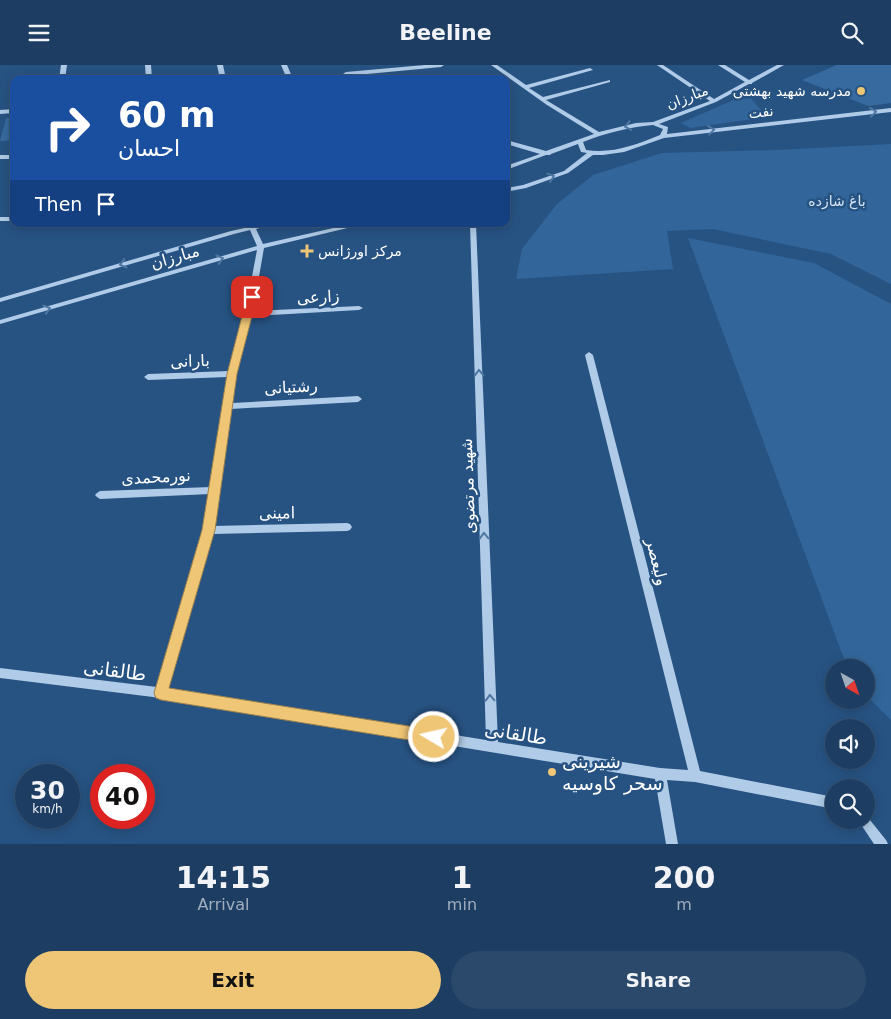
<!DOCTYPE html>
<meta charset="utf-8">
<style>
body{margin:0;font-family:"DejaVu Sans","Noto Naskh Arabic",sans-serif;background:#2a496b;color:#f1f3f6;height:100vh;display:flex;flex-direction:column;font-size:19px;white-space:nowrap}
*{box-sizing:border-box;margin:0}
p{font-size:16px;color:#a0aebe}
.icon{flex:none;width:28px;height:28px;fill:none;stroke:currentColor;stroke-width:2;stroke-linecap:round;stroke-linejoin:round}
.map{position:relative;height:779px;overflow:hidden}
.drawer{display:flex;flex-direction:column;background:#1d3e62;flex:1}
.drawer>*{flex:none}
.top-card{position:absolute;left:10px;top:10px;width:500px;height:152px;border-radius:10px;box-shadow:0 2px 12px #0003,0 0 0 1px #3b5777;background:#1a4fa0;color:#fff;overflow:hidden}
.needle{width:32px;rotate:140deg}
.fabs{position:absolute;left:825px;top:594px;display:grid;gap:10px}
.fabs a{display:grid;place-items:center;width:50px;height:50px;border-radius:50%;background:#1d3e62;box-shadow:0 2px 12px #0003,0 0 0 1px #3b5777;font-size:25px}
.speed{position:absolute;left:15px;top:699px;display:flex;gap:10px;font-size:25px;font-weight:700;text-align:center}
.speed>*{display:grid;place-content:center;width:65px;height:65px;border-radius:50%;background:#1d3e62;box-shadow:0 2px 12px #0003,0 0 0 1px #3b5777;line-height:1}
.speed small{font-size:12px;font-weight:400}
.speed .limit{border:8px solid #d22;background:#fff;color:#111}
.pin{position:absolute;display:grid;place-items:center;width:42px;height:42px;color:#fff;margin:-21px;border-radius:10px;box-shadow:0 2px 8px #0006}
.me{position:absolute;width:55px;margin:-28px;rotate:279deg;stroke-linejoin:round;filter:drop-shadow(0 0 4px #0008)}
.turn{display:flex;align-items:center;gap:18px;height:105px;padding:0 25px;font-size:22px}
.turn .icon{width:65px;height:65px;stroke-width:2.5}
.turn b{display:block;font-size:35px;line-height:42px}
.then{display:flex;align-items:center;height:48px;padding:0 25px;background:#0003;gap:10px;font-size:19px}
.eta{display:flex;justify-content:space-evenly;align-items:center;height:85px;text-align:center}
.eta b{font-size:30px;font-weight:700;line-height:35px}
.cta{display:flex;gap:10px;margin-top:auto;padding:10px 25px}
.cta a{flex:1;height:58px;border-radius:30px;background:#efc675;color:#111;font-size:20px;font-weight:700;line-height:58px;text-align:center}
.cta a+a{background:#2a496b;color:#f1f3f6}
header{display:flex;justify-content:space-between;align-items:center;height:65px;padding:0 25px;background:#1d3e62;font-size:22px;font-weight:700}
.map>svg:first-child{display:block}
.green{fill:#32669a}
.building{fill:#376b9f}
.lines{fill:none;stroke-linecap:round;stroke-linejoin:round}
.minor{fill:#b0cbe7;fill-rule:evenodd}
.oneway{stroke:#5077a1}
.route{fill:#efc675;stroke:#9b814c}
.poi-dot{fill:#efc675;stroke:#275383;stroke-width:2}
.labels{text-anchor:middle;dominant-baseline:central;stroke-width:5;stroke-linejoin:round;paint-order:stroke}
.far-poi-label{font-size:14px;fill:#fff;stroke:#275383;text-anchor:end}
.far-street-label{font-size:14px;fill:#fff;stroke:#275383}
.far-park-label{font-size:14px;fill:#d3e4f6;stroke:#275383}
.street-label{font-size:16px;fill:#fff;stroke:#275383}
.near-street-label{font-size:19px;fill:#fff;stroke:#275383}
.near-poi-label{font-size:19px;fill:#fff;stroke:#275383;text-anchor:start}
</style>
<header><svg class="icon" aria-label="menu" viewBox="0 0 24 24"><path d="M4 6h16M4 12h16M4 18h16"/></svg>Beeline<svg class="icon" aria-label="search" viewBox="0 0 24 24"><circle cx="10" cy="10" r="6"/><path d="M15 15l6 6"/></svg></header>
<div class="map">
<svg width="891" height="779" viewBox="0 0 891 779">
<rect width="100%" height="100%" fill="#275383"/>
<g class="green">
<path d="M747 29 767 52 690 63 681 58Z"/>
<path d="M891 79V219L831 189 713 164 667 166 673 204 516 214 522 184 557 139 593 110 662 88 777 85Z"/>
<path d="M688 173 814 198 891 239V655L866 630V602H847Z"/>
</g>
<g class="building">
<path d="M837 0H891V38L868 41 802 15Z"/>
<path d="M14 52V75L0 76 6 53Z"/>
</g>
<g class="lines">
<g class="minor">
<path d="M61 0H67L65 14H59Z"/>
<path d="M145 0H151L152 14H146Z"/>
<path d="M217 0H223L226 14H220Z"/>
<path d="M281 0H287L293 14H287Z"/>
<path d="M425 0H444L441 2 346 11 343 9 346 7Z"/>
<path d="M491 0H497L526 20 590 3 593 5 529 23 543 32 610 15V17L546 35 599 67 636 58 653 57 710 36 657 0H663L714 34 745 17 718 0H725L749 15 777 0H784L752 18V19H749L716 37 659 59 668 62 667 69 891 43V47L664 73 624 87 603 90H593L568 108 526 123 506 127V123L523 120 564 106 587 88 581 87 578 79 551 89 550 90H546L506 105V101L540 89 506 79V75L546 86 594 69 547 40ZM653 60 663 64 660 70C636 80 612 89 586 85L583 77C606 68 629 62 653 60Z"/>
<path d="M14 44V48L0 49V45Z"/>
<rect x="0" y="90" width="14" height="4"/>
<rect x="0" y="152" width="14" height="4"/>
<path d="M263 159H274L256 164 263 179 351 159H361L360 160 264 183 253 246 359 241 363 243 359 245 252 251 236 309 232 338 358 331 362 334 358 337 231 344 214 461 347 458 350 459 352 462 350 465 347 466 213 469 168 624 486 675 470 159H476L498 677 660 703 688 705 585 290 589 287 593 290 700 706 834 732V744L695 717 667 715 678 779H666L655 714 161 633 0 613V603L157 622 204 465 210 429 100 434 97 432 95 430 97 428 100 426 211 422 228 312 148 315 144 312 148 309 229 306 245 249 257 185 0 259V255L257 181 250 165 234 169 0 237V233L231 166Z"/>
<path d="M866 750 886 775 888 779H874L858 755H866Z"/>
</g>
</g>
<defs><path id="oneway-chevron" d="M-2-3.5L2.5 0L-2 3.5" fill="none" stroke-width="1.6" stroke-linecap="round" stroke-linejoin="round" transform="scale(1.25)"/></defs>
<g class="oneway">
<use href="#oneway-chevron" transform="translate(873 47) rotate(-7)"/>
<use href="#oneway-chevron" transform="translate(628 61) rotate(169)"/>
<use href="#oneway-chevron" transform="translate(711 65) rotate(-7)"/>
<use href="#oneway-chevron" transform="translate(551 112) rotate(-19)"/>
<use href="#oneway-chevron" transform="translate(220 194) rotate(-16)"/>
<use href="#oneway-chevron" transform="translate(123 199) rotate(164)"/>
<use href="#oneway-chevron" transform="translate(47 244) rotate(-16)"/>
<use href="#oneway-chevron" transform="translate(479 308) rotate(-92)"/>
<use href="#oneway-chevron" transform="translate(484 471) rotate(-92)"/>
<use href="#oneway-chevron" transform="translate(490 633) rotate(-92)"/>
</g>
<path class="route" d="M252 229 257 232 237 309 215 465 169 623 434 665 439 667 441 672 439 677 434 679 161 635 156 633 154 628 202 465 227 309 247 232Z"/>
<g class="poi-dot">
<circle cx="861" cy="26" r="5"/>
<path d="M304.5 178.5h5v5h5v5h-5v5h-5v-5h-5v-5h5z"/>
<circle cx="552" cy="707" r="5"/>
</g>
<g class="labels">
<g class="far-poi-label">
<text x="851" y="26">مدرسه شهید بهشتی</text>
<text x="318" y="186" text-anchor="start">مرکز اورژانس</text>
</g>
<g class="far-street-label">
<text transform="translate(687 32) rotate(-21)">مبارزان</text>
<text transform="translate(761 47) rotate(-7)">نفت</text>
</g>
<g class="far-park-label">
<text x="837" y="136">باغ شازده</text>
</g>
<g class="street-label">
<text transform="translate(175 192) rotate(-16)">مبارزان</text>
<text transform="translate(318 232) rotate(-3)">زارعی</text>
<text transform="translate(190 296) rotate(-2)">بارانی</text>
<text transform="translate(291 322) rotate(-3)">رشتیانی</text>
<text transform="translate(156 412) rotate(-3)">نورمحمدی</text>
<text transform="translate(468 421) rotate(-92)">شهید مرتضوی</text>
<text transform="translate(277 448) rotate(-1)">امینی</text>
<text transform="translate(657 497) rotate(76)">ولیعصر</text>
</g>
<g class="near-street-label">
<text transform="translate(115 605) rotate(7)">طالقانی</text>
<text transform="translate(516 668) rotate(9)">طالقانی</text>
</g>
<g class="near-poi-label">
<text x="562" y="696">شیرینی<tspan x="562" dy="22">سحر کاوسیه</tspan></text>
</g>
</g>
</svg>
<div class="fabs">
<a><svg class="needle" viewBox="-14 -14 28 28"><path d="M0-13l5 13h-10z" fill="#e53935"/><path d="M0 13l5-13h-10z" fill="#a0aebe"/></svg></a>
<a><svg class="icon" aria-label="sound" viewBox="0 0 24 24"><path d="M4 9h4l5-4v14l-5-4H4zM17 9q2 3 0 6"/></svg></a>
<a><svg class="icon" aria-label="search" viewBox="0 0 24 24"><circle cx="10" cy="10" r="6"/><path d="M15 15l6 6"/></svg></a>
</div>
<div class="speed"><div>30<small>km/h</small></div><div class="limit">40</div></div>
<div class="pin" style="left:252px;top:232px;background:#d93025"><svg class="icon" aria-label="arrive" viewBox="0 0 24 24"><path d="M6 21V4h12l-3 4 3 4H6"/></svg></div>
<svg class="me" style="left:434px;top:672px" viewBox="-20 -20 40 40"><circle r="17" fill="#efc675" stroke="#fff" stroke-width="3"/><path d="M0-11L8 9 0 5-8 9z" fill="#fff"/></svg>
<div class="top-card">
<div class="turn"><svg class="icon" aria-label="right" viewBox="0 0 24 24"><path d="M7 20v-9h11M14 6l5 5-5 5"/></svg><div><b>60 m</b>احسان</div></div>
<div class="then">Then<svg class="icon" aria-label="arrive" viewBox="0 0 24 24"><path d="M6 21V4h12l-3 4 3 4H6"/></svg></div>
</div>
</div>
<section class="drawer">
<div class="eta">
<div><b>14:15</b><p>Arrival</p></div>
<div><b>1</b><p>min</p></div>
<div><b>200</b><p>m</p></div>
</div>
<div class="cta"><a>Exit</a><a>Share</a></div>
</section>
